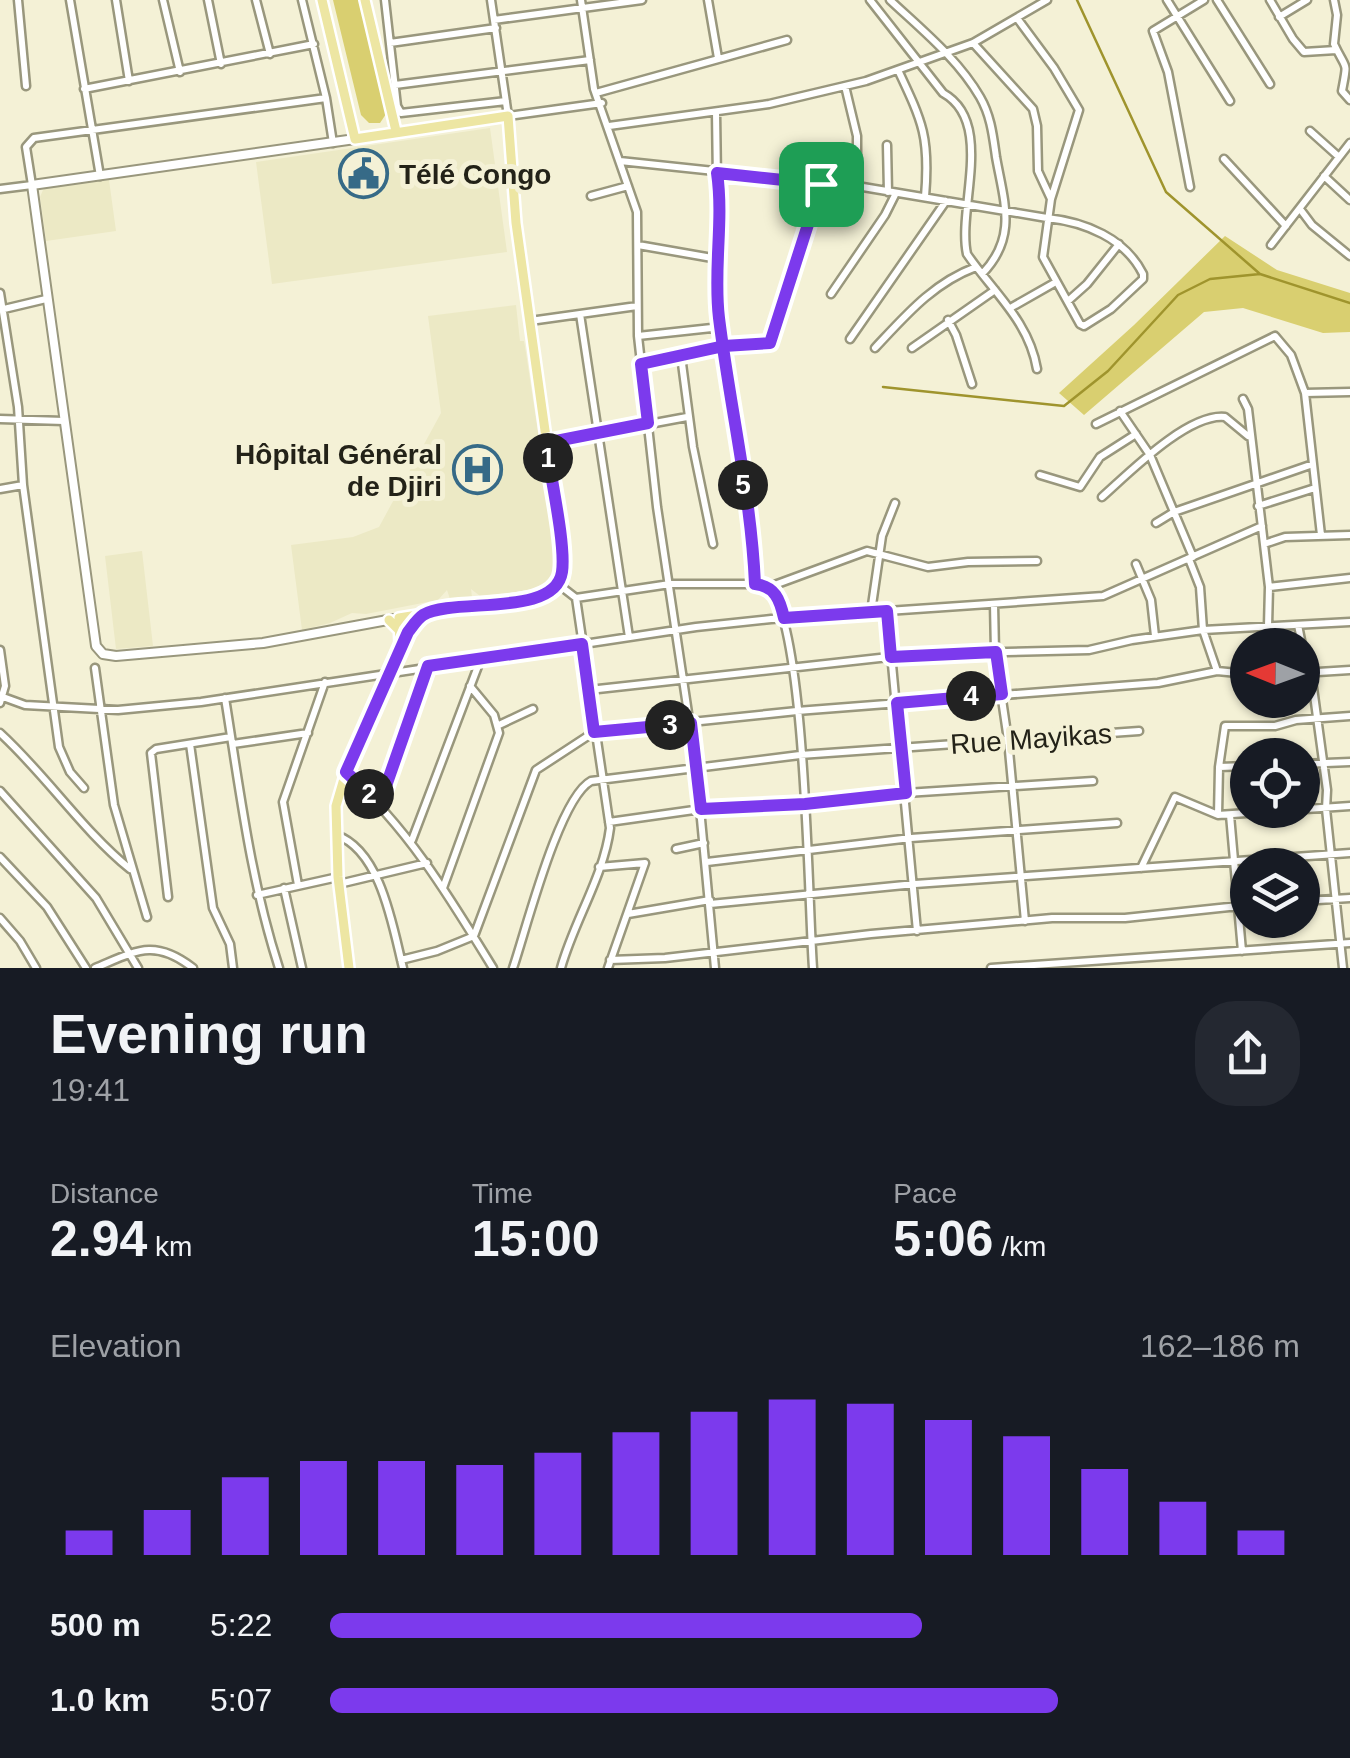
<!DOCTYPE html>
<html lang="en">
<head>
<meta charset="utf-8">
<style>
  :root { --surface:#171b24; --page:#242831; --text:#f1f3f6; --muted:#9ea1a6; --accent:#7c3aed }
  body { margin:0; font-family:Helvetica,sans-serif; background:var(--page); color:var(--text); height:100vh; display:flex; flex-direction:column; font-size:38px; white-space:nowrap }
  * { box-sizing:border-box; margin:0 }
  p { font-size:32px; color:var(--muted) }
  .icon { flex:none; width:55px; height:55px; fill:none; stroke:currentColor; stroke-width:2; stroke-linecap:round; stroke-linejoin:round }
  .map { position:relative; height:968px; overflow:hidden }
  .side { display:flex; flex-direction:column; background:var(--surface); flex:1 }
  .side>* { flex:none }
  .needle { width:65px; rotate:271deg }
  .buttons { position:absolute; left:1230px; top:628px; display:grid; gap:20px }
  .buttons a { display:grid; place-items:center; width:90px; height:90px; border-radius:50%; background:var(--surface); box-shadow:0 2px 8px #0004; font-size:50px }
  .pin { position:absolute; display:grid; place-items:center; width:85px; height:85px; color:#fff; margin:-42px; border-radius:20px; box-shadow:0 5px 15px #0006 }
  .km { position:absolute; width:50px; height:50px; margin:-25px; border-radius:50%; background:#222; color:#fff; font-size:28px; line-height:50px; text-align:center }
  .round { display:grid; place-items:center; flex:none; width:105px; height:105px; border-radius:40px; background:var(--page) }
  .summary { display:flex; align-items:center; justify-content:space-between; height:170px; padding:0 50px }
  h1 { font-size:55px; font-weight:700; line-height:75px }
  .stats { display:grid; grid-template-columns:repeat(3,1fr); gap:15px; height:170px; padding:10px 50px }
  .stats div { display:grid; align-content:center }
  .stats b { font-size:50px; font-weight:700 }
  .stats small { font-size:28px; font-weight:400 }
  .stats p { font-size:28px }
  .chart { height:280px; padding:20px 50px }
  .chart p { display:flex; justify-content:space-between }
  .chart svg { width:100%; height:180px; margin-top:10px; stroke:var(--accent); stroke-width:6 }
  ul { padding:0 50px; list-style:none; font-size:32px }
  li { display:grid; grid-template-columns:160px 120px 1fr; align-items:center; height:75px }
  li i { height:25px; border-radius:12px; background:var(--accent) }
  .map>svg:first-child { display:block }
  .built { fill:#ece9c5 }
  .green { fill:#d9cf70 }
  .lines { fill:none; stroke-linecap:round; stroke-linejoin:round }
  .stream { stroke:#9f942d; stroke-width:2.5 }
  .minor-casing { stroke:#99977d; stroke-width:11 }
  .tertiary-casing { stroke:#99977d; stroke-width:12 }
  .primary-casing { stroke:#fff; stroke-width:14 }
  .minor { stroke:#fff; stroke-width:6 }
  .tertiary { stroke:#fff; stroke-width:8 }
  .primary { stroke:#ede6a3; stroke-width:9 }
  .route-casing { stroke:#fff; stroke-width:20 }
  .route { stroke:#7c3aed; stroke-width:12 }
  .labels { text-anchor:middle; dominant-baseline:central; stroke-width:10; stroke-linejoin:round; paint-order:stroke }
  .poi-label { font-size:28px; font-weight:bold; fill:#232218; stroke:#f4f1d6; text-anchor:start }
  .street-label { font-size:28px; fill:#232218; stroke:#f4f1d6 }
</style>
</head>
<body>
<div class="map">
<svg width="1350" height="968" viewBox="0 0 1350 968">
  <rect width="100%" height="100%" fill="#f4f1d6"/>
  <path class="built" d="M 490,128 L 507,252 L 272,284 L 256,162 Z
    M 109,180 L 116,231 L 46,241 L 40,197 L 43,190 L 48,186 Z
    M 516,305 L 520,341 L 524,341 L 526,353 L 556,551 L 554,582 L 545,589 L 480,596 L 471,589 L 472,597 L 450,599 L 447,590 L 438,600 L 366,614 L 352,613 L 330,623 L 302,630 L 291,545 L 353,537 L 379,527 L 441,413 L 428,316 Z
    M 142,551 L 153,646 L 116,649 L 105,556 Z"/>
  <path class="green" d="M 333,0 L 361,0 L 384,101 L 386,114 L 380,123 L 369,123 L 361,115 Z
    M 1225,236 L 1277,270 L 1350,293 L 1350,332 L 1323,333 L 1243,308 L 1204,312 L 1084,415 L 1059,393 L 1134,325 Z"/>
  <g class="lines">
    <path class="stream" d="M 1077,0 L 1166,192 L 1260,274 L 1350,303
      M 883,387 L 1064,406 L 1108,371 L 1178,295 L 1210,279 L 1260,274"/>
    <defs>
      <path id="minor" d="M 18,0 L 26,86
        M 70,0 L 100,176
        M 116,0 L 129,81
        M 163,0 L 180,72
        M 208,0 L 221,64
        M 256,0 L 270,54
        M 302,0 L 326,98 L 333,143
        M 385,0 L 397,106 L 401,113 L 506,101
        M 491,0 L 508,116 L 602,103
        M 581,0 L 594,89 L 637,212 L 638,336 L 657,507 L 696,766 L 715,968
        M 708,0 L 718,58
        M 870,0 L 943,93 C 995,122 957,208 967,254 C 993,292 1029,321 1037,369
        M 890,0 C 922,30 958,59 980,97 C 991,116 993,136 996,157 C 1004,202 1018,237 982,274
        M 1167,0 L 1230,101
        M 1217,0 L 1270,84
        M 1270,0 L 1293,39 L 1304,52 L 1336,50
        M 1334,0 L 1337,15 L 1334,44 C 1347,72 1348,59 1342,91 L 1350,100
        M 1279,17 L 1307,0
        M 494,20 L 642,0
        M 390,43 L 496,28
        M 973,43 L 1033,109 L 1037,126 L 1038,171 L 1051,199
        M 898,70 C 923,123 930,138 925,197
        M 395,85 L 590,60
        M 845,86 L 857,136 L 857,186
        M 84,89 L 314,44
        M 596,93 L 787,40
        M 716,112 L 719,317 L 755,584
        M 609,126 L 769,104 L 866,81 L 973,43 L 1047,0
        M 1310,131 L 1339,157
        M 887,145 L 888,192
        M 1224,159 L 1286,226
        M 620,161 L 857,186 L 1047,218 C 1085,222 1125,238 1143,274 L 1143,279 L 1111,309 L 1084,326 L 1080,324 L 1043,257 L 1051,199 L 1079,110 L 1054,68 L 1017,18
        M 1324,176 L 1350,200
        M 1190,187 L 1168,72 L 1153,31 L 1204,0
        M 0,189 L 32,185 L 26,147 L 34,138 L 326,98
        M 591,196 L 628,186
        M 1300,209 L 1312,225 L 1350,256
        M 638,245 L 718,259
        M 1271,245 L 1350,143
        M 0,293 L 18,407 L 23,485 L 59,747 L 70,772 L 84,788
        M 831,294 L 885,215 L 896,193
        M 1068,301 L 1087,284 L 1119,244
        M 1012,307 L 1056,282
        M 4,309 L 46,299
        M 580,314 L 629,637
        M 948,320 L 956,335 L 972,384
        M 530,321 L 637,306
        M 638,336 L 721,327
        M 850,339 L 946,201
        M 875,348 C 906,315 933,283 976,267
        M 912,348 L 995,290
        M 681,356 L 693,447 L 713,544
        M 641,364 L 724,346 L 771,343 L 821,185
        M 1305,393 L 1350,392
        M 1243,399 L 1248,409 L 1269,587 L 1268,626
        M 1120,411 L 1150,455 L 1193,557
        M 0,419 L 64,421
        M 1096,424 L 1275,336 L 1291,355 L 1305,393 L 1321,535
        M 547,443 L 687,417
        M 1040,475 L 1080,487 L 1100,457 L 1136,434
        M 0,489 L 23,485
        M 1102,497 C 1129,473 1188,413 1225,417 L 1248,436
        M 1258,506 L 1315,488
        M 1156,523 L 1174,512 L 1313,464
        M 1264,544 L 1285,537 L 1350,535
        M 1189,559 L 1200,587 L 1203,630 L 1217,671
        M 1136,564 L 1151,600 L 1155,636
        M 558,584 L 576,598 L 670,584 L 755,584 L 769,587 L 867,551 L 928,567 L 968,562 L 1037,561
        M 769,587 C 806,627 808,901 813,968
        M 1269,587 L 1350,578
        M 994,604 L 995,652 L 1008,740 L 1025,921
        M 887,611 L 917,931
        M 871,612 L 882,536 L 895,503
        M 1298,625 L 1302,645
        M 1302,649 L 1305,672
        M 0,650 L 5,686 L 0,703
        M 95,668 L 114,805 L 147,917
        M 1302,673 L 1350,670
        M 1311,673 L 1327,790 L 1326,809 L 1343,968
        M 589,690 L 916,654 L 1089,650 L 1132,640 L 1203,630 L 1350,622
        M 3,697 L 25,705 L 118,710 L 201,702 L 696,627 L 771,619 L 1103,596 L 1262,526
        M 225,698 C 240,791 250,878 279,968
        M 499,725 L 533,709
        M 0,733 C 46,775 82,830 130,869
        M 190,744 L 213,908 L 230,944 L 233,968
        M 233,744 L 308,733
        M 1302,764 L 1350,762
        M 1219,767 L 1248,766
        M 346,773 C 409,829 450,898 493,968
        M 0,791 L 96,898 L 138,968
        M 380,803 L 428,667
        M 1218,815 L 1219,767 L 1225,726 L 1275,726 L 1296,720 L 1350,716
        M 1230,815 L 1242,951
        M 609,822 L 701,809 L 805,804 L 906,793 L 1093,781
        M 336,835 C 381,850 393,928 403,968
        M 412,840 L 480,661
        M 676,849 L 704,843
        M 0,857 L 47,907 L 86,968
        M 707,862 L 911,838 L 1117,823
        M 599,867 L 645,863 L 608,968
        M 1141,868 L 1175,797 L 1218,815 L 1350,806
        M 339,884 L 427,863
        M 298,885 L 283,802 L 325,682
        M 284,888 L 302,968
        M 443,888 L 499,733 L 494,715 L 470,686
        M 257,895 L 338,877
        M 168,897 L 151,753 L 156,749 L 231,737
        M 1302,901 L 1350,898
        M 710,904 L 915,884 L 1350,853
        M 628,914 L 710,900
        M 0,918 L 20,941 L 36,968
        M 401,960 L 437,951 L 474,936 L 536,770 L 594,732 L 797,711 L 1158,683 L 1217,671 L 1248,674
        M 610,960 L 665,958 L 871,934 L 1052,918 L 1125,918 L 1248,905
        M 95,968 C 136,951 154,938 193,968
        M 513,968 C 526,930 559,798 591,781 L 800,755 L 1139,731
        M 561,968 C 574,921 604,876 610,828 L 576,598
        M 991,968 L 1350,943"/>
      <path id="tertiary" d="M 355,139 L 32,185 L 96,646 L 103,654 L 116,656 L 263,643 L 393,619"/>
      <path id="primary" d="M 322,0 L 355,139 L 508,116 L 516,223 L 562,552 L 561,577 L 547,594 L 399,618 L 400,646
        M 365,0 L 396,131
        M 389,620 L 400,631
        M 349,968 L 338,877 L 336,806 L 348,765 L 408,632 L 406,617"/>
    </defs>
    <use href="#minor" class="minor-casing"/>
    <use href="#tertiary" class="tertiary-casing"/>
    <use href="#primary" class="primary-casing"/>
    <use href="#minor" class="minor"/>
    <use href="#tertiary" class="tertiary"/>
    <use href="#primary" class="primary"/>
  </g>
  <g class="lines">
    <defs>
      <path id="route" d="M 821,184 L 770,343 L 724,346 L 641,364 L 648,423 L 546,443 C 550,475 566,544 562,572 C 555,618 454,597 423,615 C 417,619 412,627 408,632 L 346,772 L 380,803 L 428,666 L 582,644 L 594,732 L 691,723 L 701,809 L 805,804 L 906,793 L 897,703 L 1002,694 L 996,652 L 891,657 L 887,611 L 784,618 C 780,600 775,586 755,584 C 751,495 730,407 719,318 C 713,270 724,221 717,173 L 821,184"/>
    </defs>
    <use href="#route" class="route-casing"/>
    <use href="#route" class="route"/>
  </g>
  <defs>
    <symbol id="civic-ring" viewBox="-11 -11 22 22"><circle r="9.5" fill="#f4f1d6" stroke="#366a87" stroke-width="1.5"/><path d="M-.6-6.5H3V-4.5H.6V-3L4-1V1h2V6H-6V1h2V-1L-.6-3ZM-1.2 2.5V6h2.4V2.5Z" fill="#366a87"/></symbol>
    <symbol id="hospital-ring" viewBox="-11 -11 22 22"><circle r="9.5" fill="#f4f1d6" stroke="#366a87" stroke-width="1.5"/><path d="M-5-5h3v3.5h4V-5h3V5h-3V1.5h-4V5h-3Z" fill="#366a87"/></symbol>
  </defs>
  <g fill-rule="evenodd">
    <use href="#civic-ring" x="336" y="146" width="55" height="55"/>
    <use href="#hospital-ring" x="450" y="442" width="55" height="55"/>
  </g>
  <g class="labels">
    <g class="poi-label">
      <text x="399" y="174">Télé Congo</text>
      <text x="442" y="454" text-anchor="end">Hôpital Général<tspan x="442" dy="32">de Djiri</tspan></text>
    </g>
    <g class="street-label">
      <text transform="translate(1031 739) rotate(-4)">Rue Mayikas</text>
    </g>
  </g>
</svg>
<div class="buttons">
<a><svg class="needle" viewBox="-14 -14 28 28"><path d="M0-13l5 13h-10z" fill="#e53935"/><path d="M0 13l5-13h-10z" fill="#9ea1a6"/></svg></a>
<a><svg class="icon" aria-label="locate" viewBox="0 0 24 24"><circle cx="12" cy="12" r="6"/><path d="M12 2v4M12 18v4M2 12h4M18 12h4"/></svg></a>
<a><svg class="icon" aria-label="layers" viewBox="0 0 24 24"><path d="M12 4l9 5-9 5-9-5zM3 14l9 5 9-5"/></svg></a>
</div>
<div class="pin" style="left:821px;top:184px;background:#1e9e55"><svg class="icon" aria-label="arrive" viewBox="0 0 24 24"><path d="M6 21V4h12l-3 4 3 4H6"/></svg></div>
<b class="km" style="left:548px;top:458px">1</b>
<b class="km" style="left:369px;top:794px">2</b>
<b class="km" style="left:670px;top:725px">3</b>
<b class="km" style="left:971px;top:696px">4</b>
<b class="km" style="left:743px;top:485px">5</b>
</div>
<section class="side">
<div class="summary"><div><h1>Evening run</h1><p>19:41</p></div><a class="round"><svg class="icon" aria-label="share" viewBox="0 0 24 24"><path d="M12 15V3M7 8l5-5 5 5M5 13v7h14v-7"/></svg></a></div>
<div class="stats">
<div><p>Distance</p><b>2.94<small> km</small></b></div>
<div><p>Time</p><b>15:00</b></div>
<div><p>Pace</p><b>5:06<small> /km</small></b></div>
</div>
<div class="chart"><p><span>Elevation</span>162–186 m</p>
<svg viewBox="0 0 160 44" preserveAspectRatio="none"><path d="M5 44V38M15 44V33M25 44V25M35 44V21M45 44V21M55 44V22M65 44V19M75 44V14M85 44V9M95 44V6M105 44V7M115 44V11M125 44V15M135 44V23M145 44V31M155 44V38"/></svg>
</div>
<ul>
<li><b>500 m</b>5:22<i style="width:61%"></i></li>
<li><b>1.0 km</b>5:07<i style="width:75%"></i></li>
</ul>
</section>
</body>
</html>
